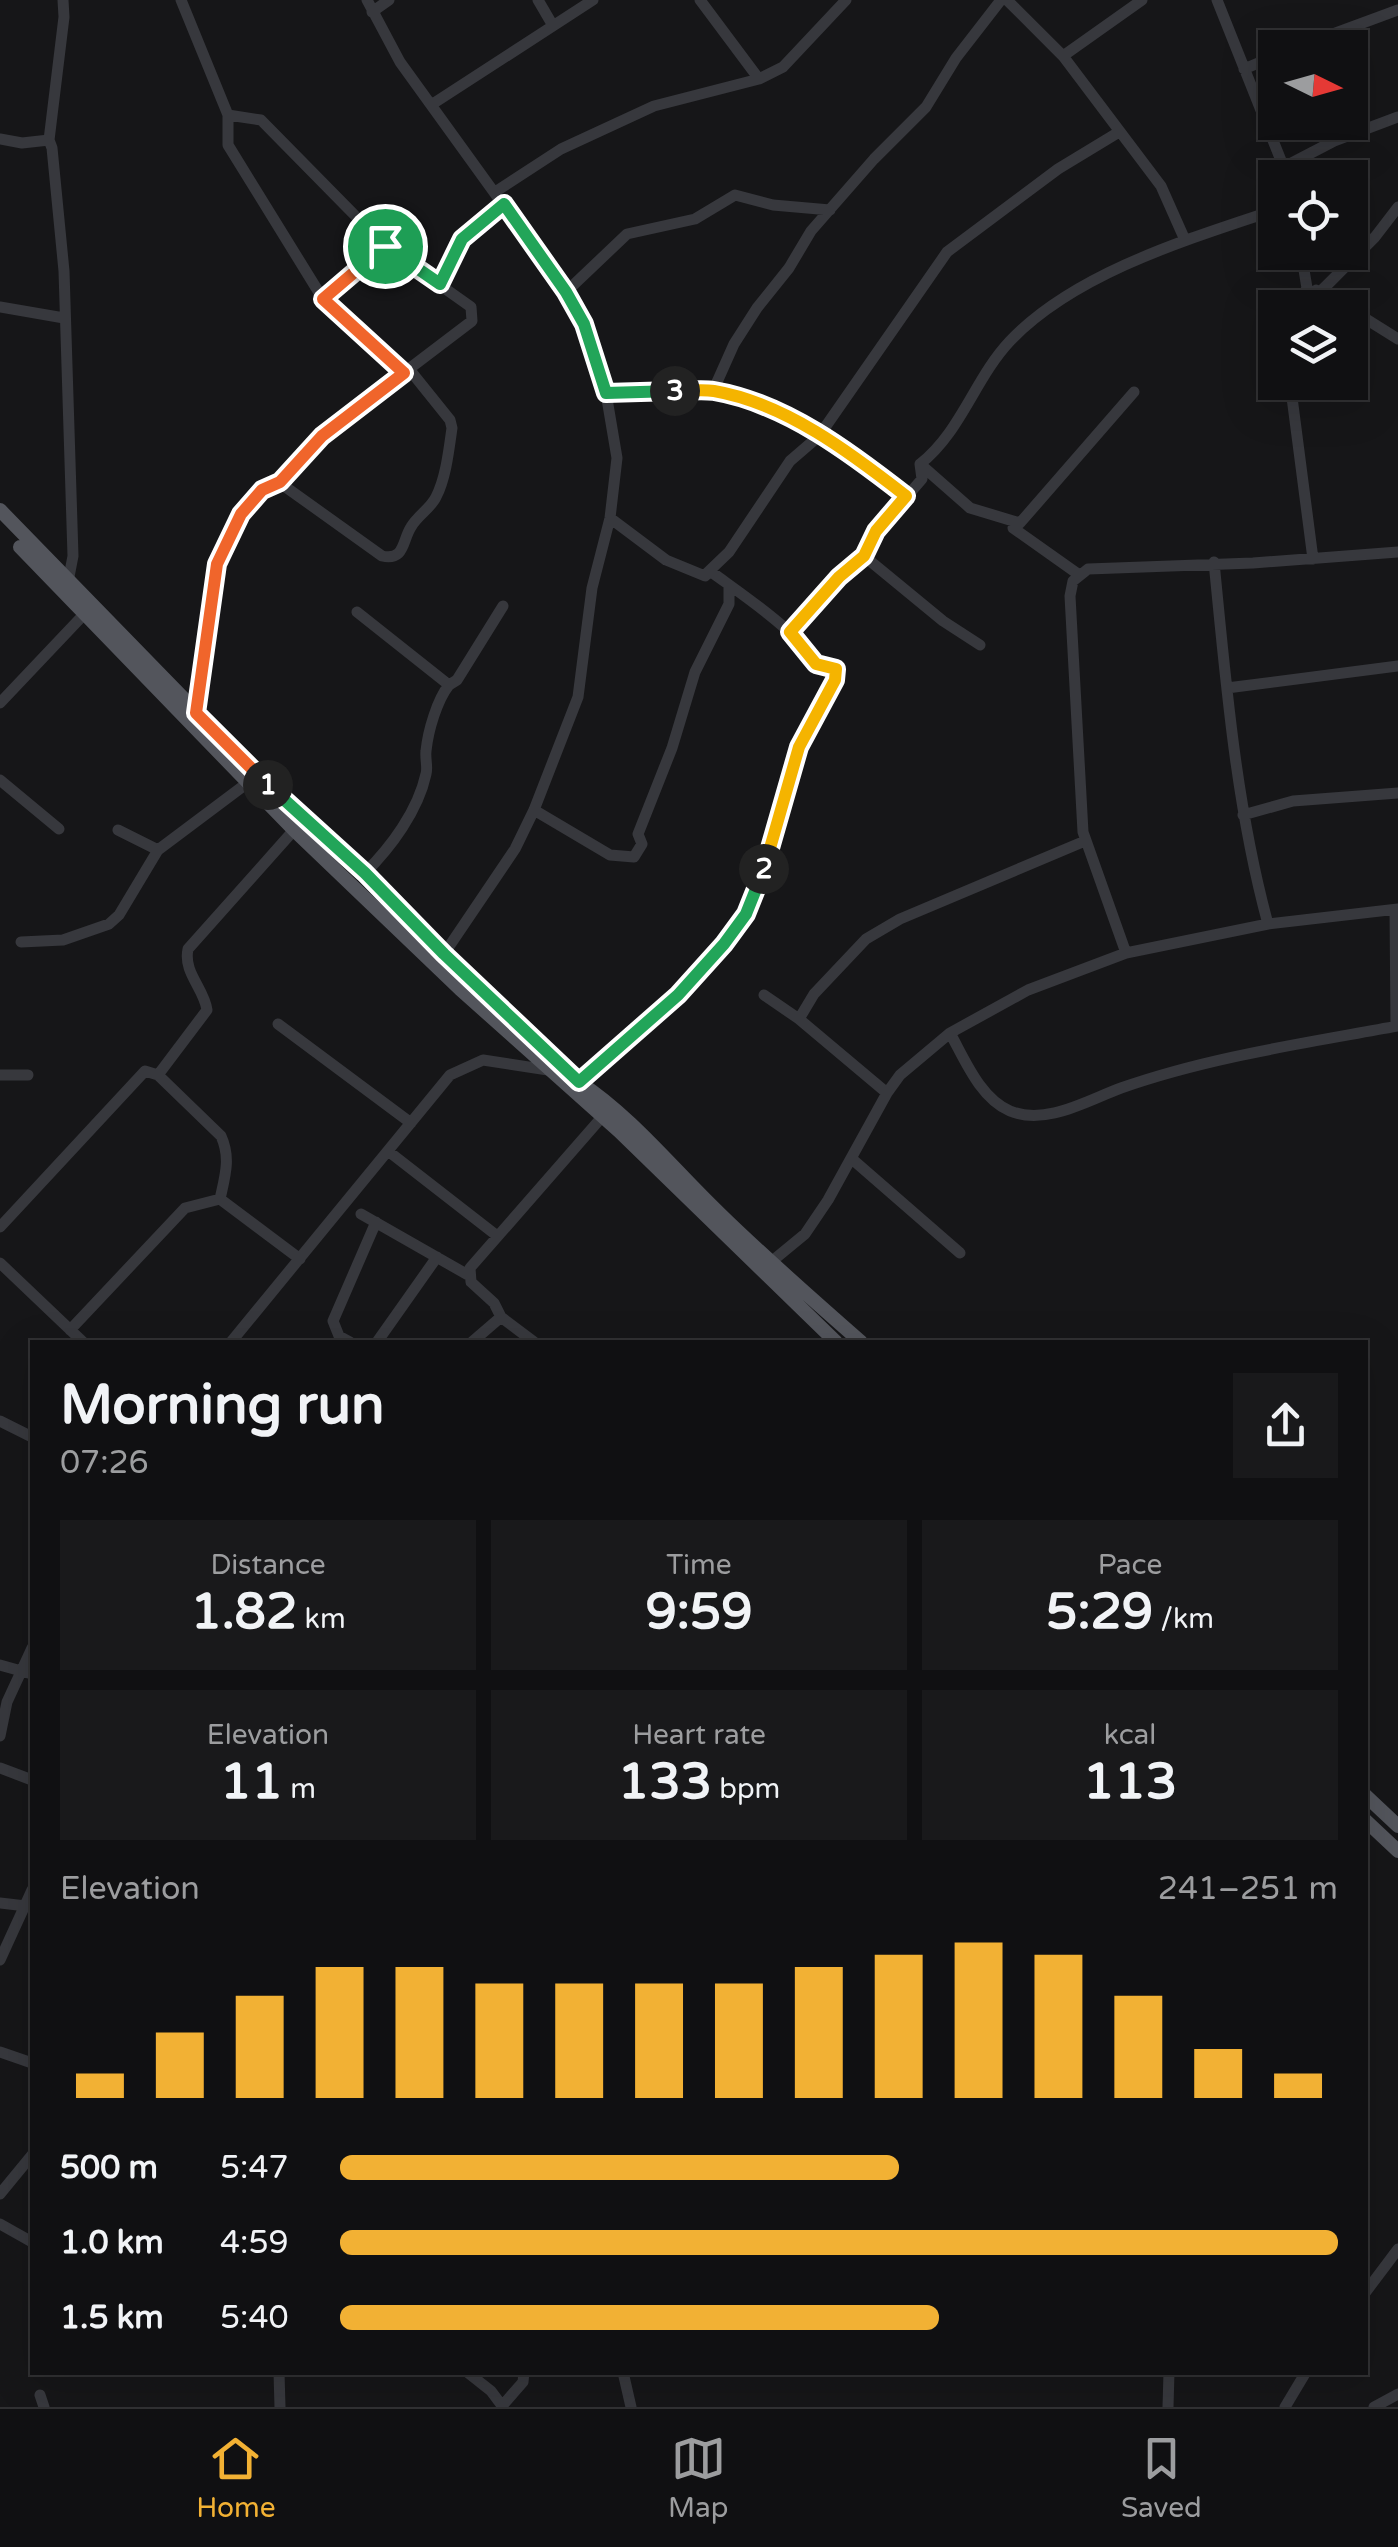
<!DOCTYPE html>
<html lang="en">
<head>
<meta charset="utf-8">
<style>
  :root { --surface:#101012; --page:#19191b; --text:#f1f3f6; --muted:#9c9d9f; --line:#303032; --accent:#f2b134 }
  body { margin:0; font-family:"Varela Round",sans-serif; background:var(--page); color:var(--text); height:100vh; display:flex; flex-direction:column; font-size:38px; white-space:nowrap }
  * { box-sizing:border-box; margin:0 }
  p { font-size:32px; color:var(--muted) }
  .icon { flex:none; width:55px; height:55px; fill:none; stroke:currentColor; stroke-width:2; stroke-linecap:round; stroke-linejoin:round }
  .map { position:relative; flex:1; overflow:hidden }
  .details { position:absolute; left:30px; top:1340px; width:1338px; height:1035px; display:flex; flex-direction:column; background:var(--surface); border-radius:0px; box-shadow:0 10px 40px #0002,0 0 0 2px var(--line) }
  .details>* { flex:none }
  .needle { width:65px; rotate:95deg }
  .controls { position:absolute; left:1258px; top:30px; display:grid; gap:20px }
  .controls a { display:grid; place-items:center; width:110px; height:110px; border-radius:0px; background:var(--surface); box-shadow:0 10px 40px #0002,0 0 0 2px var(--line); font-size:50px }
  .pin { position:absolute; display:grid; place-items:center; width:85px; height:85px; color:#fff; margin:-42px; border:5px solid #fff; border-radius:50%; box-shadow:0 2px 10px #0007 }
  .km { position:absolute; width:50px; height:50px; margin:-25px; border-radius:50%; background:#222; color:#fff; font-size:28px; line-height:50px; text-align:center }
  .round { display:grid; place-items:center; flex:none; width:105px; height:105px; border-radius:0px; background:var(--page) }
  .headline { display:flex; align-items:center; justify-content:space-between; height:170px; padding:0 30px }
  h1 { font-size:55px; font-weight:800; line-height:75px }
  .metrics { display:grid; grid-template-columns:repeat(3,1fr); gap:15px; height:170px; padding:10px 30px }
  .metrics div { display:grid; align-content:center; border-radius:0px; background:var(--page); text-align:center }
  .metrics b { font-size:50px; font-weight:800 }
  .metrics small { font-size:28px; font-weight:400 }
  .metrics p { font-size:28px }
  .chart { height:280px; padding:20px 30px }
  .chart p { display:flex; justify-content:space-between }
  .chart svg { width:100%; height:180px; margin-top:10px; stroke:var(--accent); stroke-width:6 }
  ul { padding:0 30px; list-style:none; font-size:32px }
  li { display:grid; grid-template-columns:160px 120px 1fr; align-items:center; height:75px }
  li i { height:25px; border-radius:12px; background:var(--accent) }
  .menu { display:flex; justify-content:space-around; align-items:center; height:140px; border-top:2px solid var(--line); background:var(--surface); font-size:28px; color:var(--muted) }
  .menu a { display:grid; justify-items:center; gap:5px }
  .menu .active { color:var(--accent) }
  .map>svg:first-child { display:block }
  .lines { fill:none; stroke-linecap:round; stroke-linejoin:round }
  .minor { stroke:#37383d; stroke-width:11 }
  .major { stroke:#53555c; stroke-width:14 }
  .split-1-casing { stroke:#fff; stroke-width:20 }
  .split-2-casing { stroke:#fff; stroke-width:20 }
  .split-3-casing { stroke:#fff; stroke-width:20 }
  .split-4-casing { stroke:#fff; stroke-width:20 }
  .split-1 { stroke:#f0652b; stroke-width:12 }
  .split-2 { stroke:#22a559; stroke-width:12 }
  .split-3 { stroke:#f5b400; stroke-width:12 }
  .split-4 { stroke:#22a559; stroke-width:12 }
</style>
</head>
<body>
<div class="map">
<svg width="1398" height="2407" viewBox="0 0 1398 2407">
  <rect width="100%" height="100%" fill="#161618"/>
  <g class="lines">
    <path class="minor" d="M 63,0 L 64,17 L 49,140 L 52,148 L 64,271 L 73,556 L 68,582
      M 181,0 L 228,115 L 228,145 L 323,299
      M 367,0 L 400,62 L 566,292 L 584,324 L 606,393 L 617,458 L 610,518 L 592,588 L 578,697 L 534,810 L 515,849 L 444,954
      M 538,0 L 552,24
      M 700,0 L 759,79
      M 1007,0 L 1063,56 L 1161,186 L 1185,240
      M 1217,0 L 1288,178
      M 372,12 L 389,0
      M 1295,48 L 1398,10
      M 1063,56 L 1142,0
      M 1244,69 L 1275,56
      M 431,105 L 593,0
      M 0,139 L 22,143 L 49,140
      M 1286,166 L 1334,141 L 1398,117
      M 495,192 L 561,149 L 654,106 L 759,79 L 783,67 L 846,0
      M 385,246 L 323,299 L 403,373
      M 441,284 L 462,239 L 504,204
      M 1316,290 L 1347,308
      M 1321,291 L 1375,237 L 1398,207
      M 566,292 L 627,234 L 695,219 L 735,195 L 773,205 L 830,210
      M 0,307 L 64,318
      M 1296,308 L 1307,288 L 1301,252
      M 1350,309 L 1398,339
      M 1290,382 L 1313,559
      M 713,391 L 734,344 L 757,308 L 789,268 L 811,231 L 874,159 L 926,107 L 956,58 L 1001,0
      M 606,393 C 638,392 684,385 715,391 C 787,405 850,453 906,496
      M 920,464 L 970,508 L 1020,523 L 1013,528 L 1078,574
      M 280,483 L 382,556 C 405,561 402,541 411,527 C 417,516 431,508 436,497 C 446,478 449,449 452,428 L 450,420 L 409,369
      M 1020,523 L 1134,392
      M 864,556 L 943,621 L 980,645
      M 1214,562 C 1226,684 1236,806 1268,924
      M 705,575 L 729,552 L 790,461 L 819,436 L 947,252 L 1058,169 L 1119,132
      M 357,612 L 449,685 C 437,700 428,731 426,751 C 425,759 428,767 426,774 C 418,811 391,847 365,873
      M 790,632 L 839,577 L 864,556 L 877,531 L 922,479 L 920,464 C 961,432 975,378 1010,341 C 1075,273 1188,239 1275,210
      M 449,685 L 457,680 L 503,606
      M 1227,688 L 1398,666
      M 0,703 L 90,608
      M 196,713 L 217,564 L 241,513 L 262,489 L 280,483 L 322,435 L 472,321 L 471,307 L 385,246 L 261,120 L 228,115
      M 0,780 L 59,829
      M 534,810 L 610,855 L 634,857 L 642,844 L 638,834 L 672,748 L 695,672 L 729,604 L 729,585
      M 1243,815 L 1293,801 L 1398,793
      M 118,830 L 158,850
      M 1395,910 L 1396,1026
      M 21,942 L 63,940 L 109,924 L 119,915 L 158,850 L 246,784
      M 1126,953 L 1083,832 L 1070,596 L 1073,581 L 1088,569 L 1253,563 L 1398,552
      M 764,995 L 799,1019 L 887,1093
      M 799,1019 L 814,994 L 866,939 L 900,919 L 1085,841
      M 278,1024 L 411,1123
      M 950,1033 C 965,1060 980,1098 1010,1111 C 1046,1126 1088,1100 1121,1088 C 1209,1057 1306,1043 1398,1026
      M 0,1075 L 28,1075
      M 158,1075 L 207,1010 C 204,988 183,973 188,949 L 294,830
      M 579,1082 L 678,995 L 747,915 L 764,868 L 799,747 L 835,680 L 835,669 C 807,662 807,648 787,630 C 763,608 736,590 710,571 L 705,576 L 666,560 L 610,518
      M 388,1151 L 496,1235
      M 852,1159 L 960,1253
      M 361,1214 L 468,1275
      M 0,1227 L 145,1071 L 158,1075 L 221,1136 C 231,1158 225,1176 220,1199
      M 771,1262 L 805,1234 L 828,1200 L 887,1093 L 900,1075 L 950,1033 L 1028,990 L 1126,953 L 1268,924 L 1398,909
      M 0,1263 L 83,1342
      M 501,1317 L 534,1342
      M 70,1330 L 185,1208 L 220,1199 L 300,1259
      M 231,1342 L 450,1075 L 483,1060 L 548,1070
      M 350,1342 L 339,1336 L 333,1321 L 376,1222
      M 377,1342 L 437,1257
      M 472,1342 L 501,1317 L 494,1303 L 471,1282 L 470,1268 L 602,1117
      M 0,1421 L 32,1437
      M 0,1665 L 32,1674
      M 0,1736 L 7,1702 L 32,1648
      M 0,1768 L 32,1780
      M 0,1903 L 26,1906
      M 0,1960 L 32,1890
      M 0,2052 L 32,2063
      M 0,2194 L 32,2155
      M 0,2224 L 32,2242
      M 1365,2293 L 1398,2249
      M 279,2372 L 280,2407
      M 467,2372 L 491,2391 L 503,2407
      M 623,2372 L 631,2407
      M 40,2395 L 44,2407
      M 502,2406 L 523,2382 L 524,2372
      M 1168,2407 L 1169,2372
      M 1285,2407 L 1306,2372
      M 1374,2407 L 1398,2394"/>
    <path class="major" d="M 0,510 L 268,785 L 365,873 L 444,954 L 579,1082 C 632,1117 673,1169 719,1213 C 765,1258 813,1300 861,1342
      M 20,547 L 294,830 L 460,989 L 619,1131 L 836,1342
      M 1365,1795 L 1398,1826
      M 1365,1820 L 1398,1851"/>
  </g>
  <g class="lines">
    <defs>
      <path id="split-1" d="M 268,785 L 196,713 L 217,564 L 241,514 L 262,490 L 280,482 L 322,436 L 404,373 L 323,299 L 385,246"/>
      <path id="split-2" d="M 268,785 L 365,873 L 444,954 L 579,1082 L 678,995 L 724,944 L 746,914 L 764,869"/>
      <path id="split-3" d="M 675,391 C 688,391 702,389 714,391 C 785,403 851,453 906,496 L 876,531 L 864,556 L 839,577 L 790,632 L 816,664 L 836,669 L 835,680 L 799,747 L 764,869"/>
      <path id="split-4" d="M 385,246 L 440,284 L 462,239 L 504,204 L 566,292 L 584,324 L 606,393 L 675,391"/>
    </defs>
    <use href="#split-1" class="split-1-casing"/>
    <use href="#split-2" class="split-2-casing"/>
    <use href="#split-3" class="split-3-casing"/>
    <use href="#split-4" class="split-4-casing"/>
    <use href="#split-1" class="split-1"/>
    <use href="#split-2" class="split-2"/>
    <use href="#split-3" class="split-3"/>
    <use href="#split-4" class="split-4"/>
  </g>
</svg>
<div class="controls">
<a><svg class="needle" viewBox="-14 -14 28 28"><path d="M0-13l5 13h-10z" fill="#e53935"/><path d="M0 13l5-13h-10z" fill="#9c9d9f"/></svg></a>
<a><svg class="icon" aria-label="locate" viewBox="0 0 24 24"><circle cx="12" cy="12" r="6"/><path d="M12 2v4M12 18v4M2 12h4M18 12h4"/></svg></a>
<a><svg class="icon" aria-label="layers" viewBox="0 0 24 24"><path d="M12 4l9 5-9 5-9-5zM3 14l9 5 9-5"/></svg></a>
</div>
<div class="pin" style="left:385px;top:246px;background:#1e9e55"><svg class="icon" aria-label="arrive" viewBox="0 0 24 24"><path d="M6 21V4h12l-3 4 3 4H6"/></svg></div>
<b class="km" style="left:268px;top:785px">1</b>
<b class="km" style="left:764px;top:869px">2</b>
<b class="km" style="left:675px;top:391px">3</b>
<section class="details">
<div class="headline"><div><h1>Morning run</h1><p>07:26</p></div><a class="round"><svg class="icon" aria-label="share" viewBox="0 0 24 24"><path d="M12 15V3M7 8l5-5 5 5M5 13v7h14v-7"/></svg></a></div>
<div class="metrics">
<div><p>Distance</p><b>1.82<small> km</small></b></div>
<div><p>Time</p><b>9:59</b></div>
<div><p>Pace</p><b>5:29<small> /km</small></b></div>
</div>
<div class="metrics">
<div><p>Elevation</p><b>11<small> m</small></b></div>
<div><p>Heart rate</p><b>133<small> bpm</small></b></div>
<div><p>kcal</p><b>113</b></div>
</div>
<div class="chart"><p><span>Elevation</span>241–251 m</p>
<svg viewBox="0 0 160 44" preserveAspectRatio="none"><path d="M5 44V38M15 44V28M25 44V19M35 44V12M45 44V12M55 44V16M65 44V16M75 44V16M85 44V16M95 44V12M105 44V9M115 44V6M125 44V9M135 44V19M145 44V32M155 44V38"/></svg>
</div>
<ul>
<li><b>500 m</b>5:47<i style="width:56%"></i></li>
<li><b>1.0 km</b>4:59<i style="width:100%"></i></li>
<li><b>1.5 km</b>5:40<i style="width:60%"></i></li>
</ul>
</section>
</div>
<nav class="menu">
<a class="active"><svg class="icon" aria-label="home" viewBox="0 0 24 24"><path d="M3 11l9-7 9 7M6 9v11h12V9"/></svg>Home</a>
<a><svg class="icon" aria-label="map" viewBox="0 0 24 24"><path d="M3 6l6-2 6 2 6-2v14l-6 2-6-2-6 2zM9 4v14M15 6v14"/></svg>Map</a>
<a><svg class="icon" aria-label="saved" viewBox="0 0 24 24"><path d="M7 4h10v16l-5-4-5 4z"/></svg>Saved</a>
</nav>
</body>
</html>
